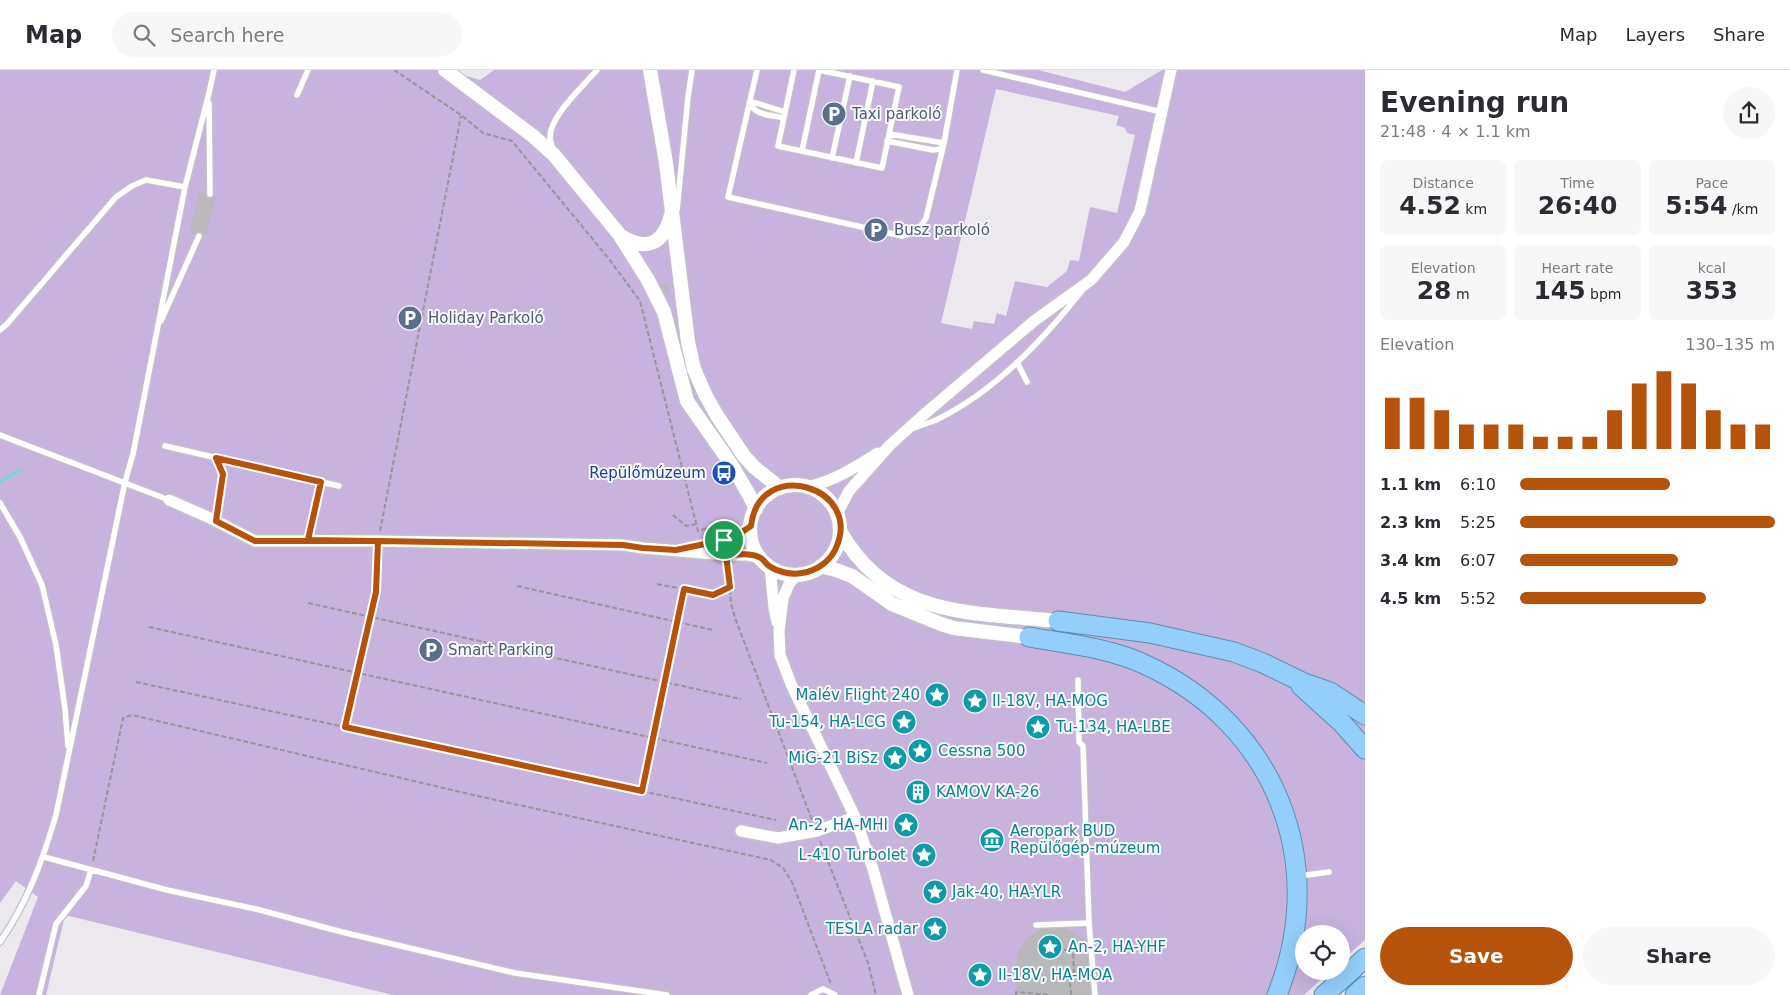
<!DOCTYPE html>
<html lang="en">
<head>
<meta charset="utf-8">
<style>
  :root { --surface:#fff; --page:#f7f7f7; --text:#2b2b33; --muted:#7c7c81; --line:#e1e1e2; --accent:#b45309 }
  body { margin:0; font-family:"DejaVu Sans",sans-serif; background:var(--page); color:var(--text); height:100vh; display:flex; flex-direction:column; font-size:19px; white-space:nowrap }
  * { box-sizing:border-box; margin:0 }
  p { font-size:16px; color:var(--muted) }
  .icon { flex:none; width:28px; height:28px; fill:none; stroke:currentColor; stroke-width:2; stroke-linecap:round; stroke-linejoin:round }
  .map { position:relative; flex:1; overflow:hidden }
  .sheet { display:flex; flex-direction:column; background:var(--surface); width:425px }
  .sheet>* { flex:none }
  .tools { position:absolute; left:1295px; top:855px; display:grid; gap:10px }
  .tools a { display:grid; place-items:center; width:55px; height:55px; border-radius:50%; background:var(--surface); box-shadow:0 5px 20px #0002; font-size:25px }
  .pin { position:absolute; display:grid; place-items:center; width:42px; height:42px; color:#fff; margin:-21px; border:2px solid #fff; border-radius:50%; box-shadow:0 1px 5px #0007 }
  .round { display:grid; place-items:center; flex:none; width:52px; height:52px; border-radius:26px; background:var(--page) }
  .summary { display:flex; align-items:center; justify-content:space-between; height:85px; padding:0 15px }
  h1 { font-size:28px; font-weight:700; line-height:38px }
  .metrics { display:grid; grid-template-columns:repeat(3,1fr); gap:8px; height:85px; padding:5px 15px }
  .metrics div { display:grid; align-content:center; border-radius:8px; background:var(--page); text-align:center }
  .metrics b { font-size:25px; font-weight:700 }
  .metrics small { font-size:14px; font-weight:400 }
  .metrics p { font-size:14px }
  .chart { height:140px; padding:10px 15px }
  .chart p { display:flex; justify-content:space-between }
  .chart svg { width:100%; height:90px; margin-top:5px; stroke:var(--accent); stroke-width:6 }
  .action { display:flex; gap:10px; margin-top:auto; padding:10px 15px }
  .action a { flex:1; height:58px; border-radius:30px; background:var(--accent); color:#fff; font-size:20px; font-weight:700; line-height:58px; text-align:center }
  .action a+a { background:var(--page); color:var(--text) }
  ul { padding:0 15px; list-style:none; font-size:16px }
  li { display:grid; grid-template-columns:80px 60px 1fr; align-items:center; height:38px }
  li i { height:12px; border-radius:6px; background:var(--accent) }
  header { display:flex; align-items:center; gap:30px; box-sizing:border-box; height:70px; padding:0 25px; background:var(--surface); border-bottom:1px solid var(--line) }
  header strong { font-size:24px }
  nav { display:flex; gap:28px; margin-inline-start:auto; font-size:18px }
  .search { width:350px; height:45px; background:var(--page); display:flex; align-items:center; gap:12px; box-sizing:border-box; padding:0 18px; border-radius:28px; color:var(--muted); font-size:19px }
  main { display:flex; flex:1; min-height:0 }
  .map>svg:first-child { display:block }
  .green { fill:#c7b3de; fill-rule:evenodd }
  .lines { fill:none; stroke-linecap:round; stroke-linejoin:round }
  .stream { stroke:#72d6de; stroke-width:3 }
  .runway { stroke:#b8b7ba; stroke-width:76 }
  .building { fill:#bcb8bb }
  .service-casing { stroke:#c3c2c5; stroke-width:8 }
  .minor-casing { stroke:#c3c2c5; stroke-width:14 }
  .tertiary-casing { stroke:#c3c2c5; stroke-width:16 }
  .trunk-casing { stroke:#5f8eb2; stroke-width:21 }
  .path { stroke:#979699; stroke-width:2; stroke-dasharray:5 2.5; stroke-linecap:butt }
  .service { stroke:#fff; stroke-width:5.5 }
  .minor { stroke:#fff; stroke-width:11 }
  .tertiary { stroke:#fff; stroke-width:14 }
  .trunk { stroke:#94cefa; stroke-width:19 }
  .route-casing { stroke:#fff; stroke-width:10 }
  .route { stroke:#b45309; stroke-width:6 }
  .labels { text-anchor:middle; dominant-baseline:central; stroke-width:4; stroke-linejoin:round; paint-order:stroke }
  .service-label { font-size:15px; fill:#4e5e75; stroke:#f8f7fa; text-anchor:start }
  .transit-label { font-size:15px; fill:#164399; stroke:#f8f7fa; text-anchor:end }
  .culture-label { font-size:15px; fill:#0d838f; stroke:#f8f7fa; text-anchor:start }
</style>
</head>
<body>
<header>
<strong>Map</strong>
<div class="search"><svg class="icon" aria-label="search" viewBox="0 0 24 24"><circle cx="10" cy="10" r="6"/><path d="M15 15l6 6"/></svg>Search here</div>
<nav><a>Map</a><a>Layers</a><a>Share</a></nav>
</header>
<main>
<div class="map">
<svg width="1365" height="925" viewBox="0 0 1365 925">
  <rect width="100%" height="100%" fill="#ebe9ed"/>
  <path class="green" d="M 0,0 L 446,0 L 480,10 L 494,0 L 1038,0 L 1125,22 L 1162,0 L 1365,0 L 1365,870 L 1341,891 L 1341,864 L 1304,864 L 1304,901 L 1330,901 L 1304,925 L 393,925 L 65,845 L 46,925 L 0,925 L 38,827 L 16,811 L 0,833 ZM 996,19 L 1119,46 L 1116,55 L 1125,58 L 1127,63 L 1135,65 L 1117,143 L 1090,137 L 1079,191 L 1070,190 L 1067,201 L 1047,217 L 1015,211 L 1006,246 L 997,243 L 994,254 L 974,251 L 972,259 L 941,253 Z"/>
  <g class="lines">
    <path class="stream" d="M 0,412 L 20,400"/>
    <path class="runway" d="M 1054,895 L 1055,925"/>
  </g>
  <path class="building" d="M 199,121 L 205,123 L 206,127 L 210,129 L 216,125 L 206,167 L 203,167 L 200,162 L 197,162 L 194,165 L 190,163 Z
    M 669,213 L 669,224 L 665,224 L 660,214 Z
    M 1084,882 L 1087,924 L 1072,924 L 1072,913 L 1076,913 L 1074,883 Z"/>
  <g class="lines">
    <defs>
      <path id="service" d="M 757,0 L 728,127 L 902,166 C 914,163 920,159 926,148 L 944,73 L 957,0
        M 794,0 L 778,76 L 882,98 L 899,17 L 819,0
        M 983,0 L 1162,42
        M 297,25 L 308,0
        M 750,31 L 785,42
        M 209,33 L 210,124
        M 750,33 C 755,46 772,45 784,48
        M 889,64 L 944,73
        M 887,71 L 933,80 L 940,79 L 943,75
        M 553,79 C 552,75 550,71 550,67 C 550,46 584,15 597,0
        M 802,81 L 819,0
        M 832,88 L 850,6
        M 856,93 L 873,11
        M 677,140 L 688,27 L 692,0
        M 161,251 L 199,166
        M 0,260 L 7,254 L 116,127 L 132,116 L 146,110 L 185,117
        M 1017,292 L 1027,312
        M 914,358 C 921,355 929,353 936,350 C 994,322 1041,272 1081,222
        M 0,365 L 169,430
        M 165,376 L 339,416
        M 0,433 L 20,467 L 42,515 L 56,575 L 65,639 L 68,676
        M 216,451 L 223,404 L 217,388
        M 309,471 L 321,412
        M 1078,610 L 1079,672 L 1083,676 L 1089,853 L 1095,925
        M 44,787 L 167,820 L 256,839 L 342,862 L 515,903 L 667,925
        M 1299,806 L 1329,802
        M 1036,855 L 1089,853
        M 0,872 C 28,831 42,792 56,745 L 125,412 L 133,384 L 185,117 L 209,23 L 214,0
        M 39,925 L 56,854 L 86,816 L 91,800
        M 811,925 L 823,919 L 835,925"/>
      <path id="minor" d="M 808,417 C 834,411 856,397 878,383
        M 169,430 L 210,448 L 255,471 L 378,471 L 623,475 L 643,478 L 726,485 L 747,485 L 761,488
        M 837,444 L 849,421 L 890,375 L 921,347 L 1034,251 L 1091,210 L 1124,172 L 1140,141 L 1171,0
        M 687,478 C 710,473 732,470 751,456
        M 770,496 L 774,538 L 777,552
        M 797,504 L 789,514 L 783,528 L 779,561 L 780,585 L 791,614 L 855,747 L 873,799 L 908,925
        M 741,761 L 778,768 L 817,761 L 855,747"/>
      <path id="tertiary" d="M 445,0 L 533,66 L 554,85 L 619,164 L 648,210 L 664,242 L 687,331 L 731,394 L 748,423 L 756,439
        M 650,0 L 666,93 L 688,272 L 694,299 L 705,324 L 716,344 L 744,386 L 754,397 L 780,418
        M 621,166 C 646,182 664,174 671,145
        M750 460a45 45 0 1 1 90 0a45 45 0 1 1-90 0Z
        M 840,461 C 889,548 970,542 1058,551
        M 821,496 L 836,500 L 852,506 L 892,534 L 941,554 L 954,558 L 1029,567"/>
      <path id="trunk" d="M 1058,551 L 1150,563 L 1234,582 L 1263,593 L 1304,613 L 1330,622 L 1365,645
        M 1029,567 C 1068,574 1110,578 1146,595 C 1276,655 1330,793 1277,925
        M 1301,616 L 1342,653 L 1365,679
        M 1324,925 L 1365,888
        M 1355,925 L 1365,916"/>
    </defs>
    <use href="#service" class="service-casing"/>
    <use href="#minor" class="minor-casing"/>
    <use href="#tertiary" class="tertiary-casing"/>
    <use href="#trunk" class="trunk-casing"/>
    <path class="path" d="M 394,0 L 461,45 L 483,63 L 512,71 L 609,189 L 640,231 L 698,461 L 718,455 L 723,458
      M 673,445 L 686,456 L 697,454
      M 380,461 L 461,46
      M 728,497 L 731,533 L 735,548 L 812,750
      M 657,514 L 713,525 L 729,517
      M 517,516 L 713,560
      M 308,533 L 741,629
      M 149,557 L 767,693
      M 136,612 L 776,750
      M 345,657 L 376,522 L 377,483
      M 641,723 L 684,519
      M 820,771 L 868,893 L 876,925
      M 93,791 L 123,648 L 132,645 L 482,727 L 771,790 L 783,798 L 792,812 L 831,914
      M 1064,880 L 1084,880
      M 1016,925 L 1016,922 L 1049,925
      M 1071,925 L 1070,913 L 1074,907 L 1073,880"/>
    <use href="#service" class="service"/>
    <use href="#minor" class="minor"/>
    <use href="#tertiary" class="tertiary"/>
    <use href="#trunk" class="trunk"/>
  </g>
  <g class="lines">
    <defs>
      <path id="route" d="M 724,470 L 676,480 L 643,478 L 623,475 L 378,471 L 255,471 L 216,451 L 223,404 L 216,388 L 321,412 L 308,470 L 372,471 L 378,471 L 376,522 L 345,657 L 642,721 L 684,519 L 713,525 L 730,517 L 726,485 C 737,485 751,482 761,488 C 764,490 766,494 769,496 C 778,502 791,505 802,503 C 816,501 829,492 835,480 C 866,417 759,385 751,456 L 742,462 L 724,470"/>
    </defs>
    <use href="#route" class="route-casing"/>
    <use href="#route" class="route"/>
  </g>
  <defs>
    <symbol id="parking-disc" viewBox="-11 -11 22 22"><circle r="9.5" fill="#5c6f8a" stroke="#f8f7fa"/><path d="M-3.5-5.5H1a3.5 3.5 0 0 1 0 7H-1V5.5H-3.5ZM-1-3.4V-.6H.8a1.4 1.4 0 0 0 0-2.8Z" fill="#fff"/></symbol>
    <symbol id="bus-disc" viewBox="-11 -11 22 22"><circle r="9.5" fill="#1a4fb4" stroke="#f8f7fa"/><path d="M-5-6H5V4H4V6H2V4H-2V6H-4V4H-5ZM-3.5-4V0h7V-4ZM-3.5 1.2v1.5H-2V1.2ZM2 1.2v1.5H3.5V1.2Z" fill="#fff"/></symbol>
    <symbol id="sight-disc" viewBox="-11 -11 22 22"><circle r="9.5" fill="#0f9aa8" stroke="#f8f7fa"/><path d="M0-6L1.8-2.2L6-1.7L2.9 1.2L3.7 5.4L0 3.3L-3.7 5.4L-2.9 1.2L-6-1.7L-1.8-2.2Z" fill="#fff"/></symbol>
    <symbol id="building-disc" viewBox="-11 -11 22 22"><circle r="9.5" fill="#0f9aa8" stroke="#f8f7fa"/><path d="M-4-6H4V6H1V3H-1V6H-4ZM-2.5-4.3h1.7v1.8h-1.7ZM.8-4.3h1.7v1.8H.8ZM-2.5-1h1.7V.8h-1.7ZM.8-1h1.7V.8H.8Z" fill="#fff"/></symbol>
    <symbol id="museum-disc" viewBox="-11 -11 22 22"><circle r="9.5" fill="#0f9aa8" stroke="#f8f7fa"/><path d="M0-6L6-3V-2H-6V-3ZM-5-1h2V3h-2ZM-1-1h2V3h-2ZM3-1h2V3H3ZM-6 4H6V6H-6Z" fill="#fff"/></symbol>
  </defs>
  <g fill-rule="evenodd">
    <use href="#parking-disc" x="820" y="30" width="28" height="28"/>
    <use href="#parking-disc" x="862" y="146" width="28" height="28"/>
    <use href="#parking-disc" x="396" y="234" width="28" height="28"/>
    <use href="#bus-disc" x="710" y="389" width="28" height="28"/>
    <use href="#parking-disc" x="417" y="566" width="28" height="28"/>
    <use href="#sight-disc" x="923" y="611" width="28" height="28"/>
    <use href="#sight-disc" x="961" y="617" width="28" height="28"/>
    <use href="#sight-disc" x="890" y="638" width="28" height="28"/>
    <use href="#sight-disc" x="1024" y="643" width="28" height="28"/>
    <use href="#sight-disc" x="906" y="667" width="28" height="28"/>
    <use href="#sight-disc" x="881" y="674" width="28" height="28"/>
    <use href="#building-disc" x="904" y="708" width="28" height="28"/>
    <use href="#sight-disc" x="892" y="741" width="28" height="28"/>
    <use href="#museum-disc" x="978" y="756" width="28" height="28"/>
    <use href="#sight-disc" x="910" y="771" width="28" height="28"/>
    <use href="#sight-disc" x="921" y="808" width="28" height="28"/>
    <use href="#sight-disc" x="921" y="845" width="28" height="28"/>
    <use href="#sight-disc" x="1036" y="863" width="28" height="28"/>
    <use href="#sight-disc" x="966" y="891" width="28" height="28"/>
  </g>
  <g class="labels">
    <g class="service-label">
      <text x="852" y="44">Taxi parkoló</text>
      <text x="894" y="160">Busz parkoló</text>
      <text x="428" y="248">Holiday Parkoló</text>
      <text x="448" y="580">Smart Parking</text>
    </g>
    <g class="transit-label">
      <text x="706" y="403">Repülőmúzeum</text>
    </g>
    <g class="culture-label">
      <text x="920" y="625" text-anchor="end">Malév Flight 240</text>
      <text x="992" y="631">Il-18V, HA-MOG</text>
      <text x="886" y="652" text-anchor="end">Tu-154, HA-LCG</text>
      <text x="1056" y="657">Tu-134, HA-LBE</text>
      <text x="938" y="681">Cessna 500</text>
      <text x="878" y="688" text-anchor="end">MiG-21 BiSz</text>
      <text x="936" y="722">KAMOV KA-26</text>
      <text x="888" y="755" text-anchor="end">An-2, HA-MHI</text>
      <text x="1010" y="761">Aeropark BUD<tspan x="1010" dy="17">Repülőgép-múzeum</tspan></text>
      <text x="906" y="785" text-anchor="end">L-410 Turbolet</text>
      <text x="952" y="822">Jak-40, HA-YLR</text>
      <text x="918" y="859" text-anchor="end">TESLA radar</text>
      <text x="1068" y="877">An-2, HA-YHF</text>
      <text x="998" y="905">Il-18V, HA-MOA</text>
    </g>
  </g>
</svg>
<div class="tools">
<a><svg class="icon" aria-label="locate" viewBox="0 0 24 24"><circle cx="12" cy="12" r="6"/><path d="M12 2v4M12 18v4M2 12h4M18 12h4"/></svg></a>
</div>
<div class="pin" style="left:724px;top:470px;background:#1e9e55"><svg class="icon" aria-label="arrive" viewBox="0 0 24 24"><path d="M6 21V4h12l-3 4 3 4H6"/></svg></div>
</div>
<section class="sheet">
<div class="summary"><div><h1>Evening run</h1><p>21:48 · 4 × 1.1 km</p></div><a class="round"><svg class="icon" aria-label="share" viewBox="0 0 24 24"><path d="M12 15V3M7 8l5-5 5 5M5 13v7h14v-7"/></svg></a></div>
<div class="metrics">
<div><p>Distance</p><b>4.52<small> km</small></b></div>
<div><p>Time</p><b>26:40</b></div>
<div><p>Pace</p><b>5:54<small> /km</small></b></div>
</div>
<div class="metrics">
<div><p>Elevation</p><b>28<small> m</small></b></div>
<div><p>Heart rate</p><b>145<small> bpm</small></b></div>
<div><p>kcal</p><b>353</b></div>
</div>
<div class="chart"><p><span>Elevation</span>130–135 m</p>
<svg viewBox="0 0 160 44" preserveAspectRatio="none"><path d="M5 44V19M15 44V19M25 44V25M35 44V32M45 44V32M55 44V32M65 44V38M75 44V38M85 44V38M95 44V25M105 44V12M115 44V6M125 44V12M135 44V25M145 44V32M155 44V32"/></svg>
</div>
<ul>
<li><b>1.1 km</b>6:10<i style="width:59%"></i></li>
<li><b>2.3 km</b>5:25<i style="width:100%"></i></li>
<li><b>3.4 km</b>6:07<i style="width:62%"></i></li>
<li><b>4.5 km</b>5:52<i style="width:73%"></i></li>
</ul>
<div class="action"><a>Save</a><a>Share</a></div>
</section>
</main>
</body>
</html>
